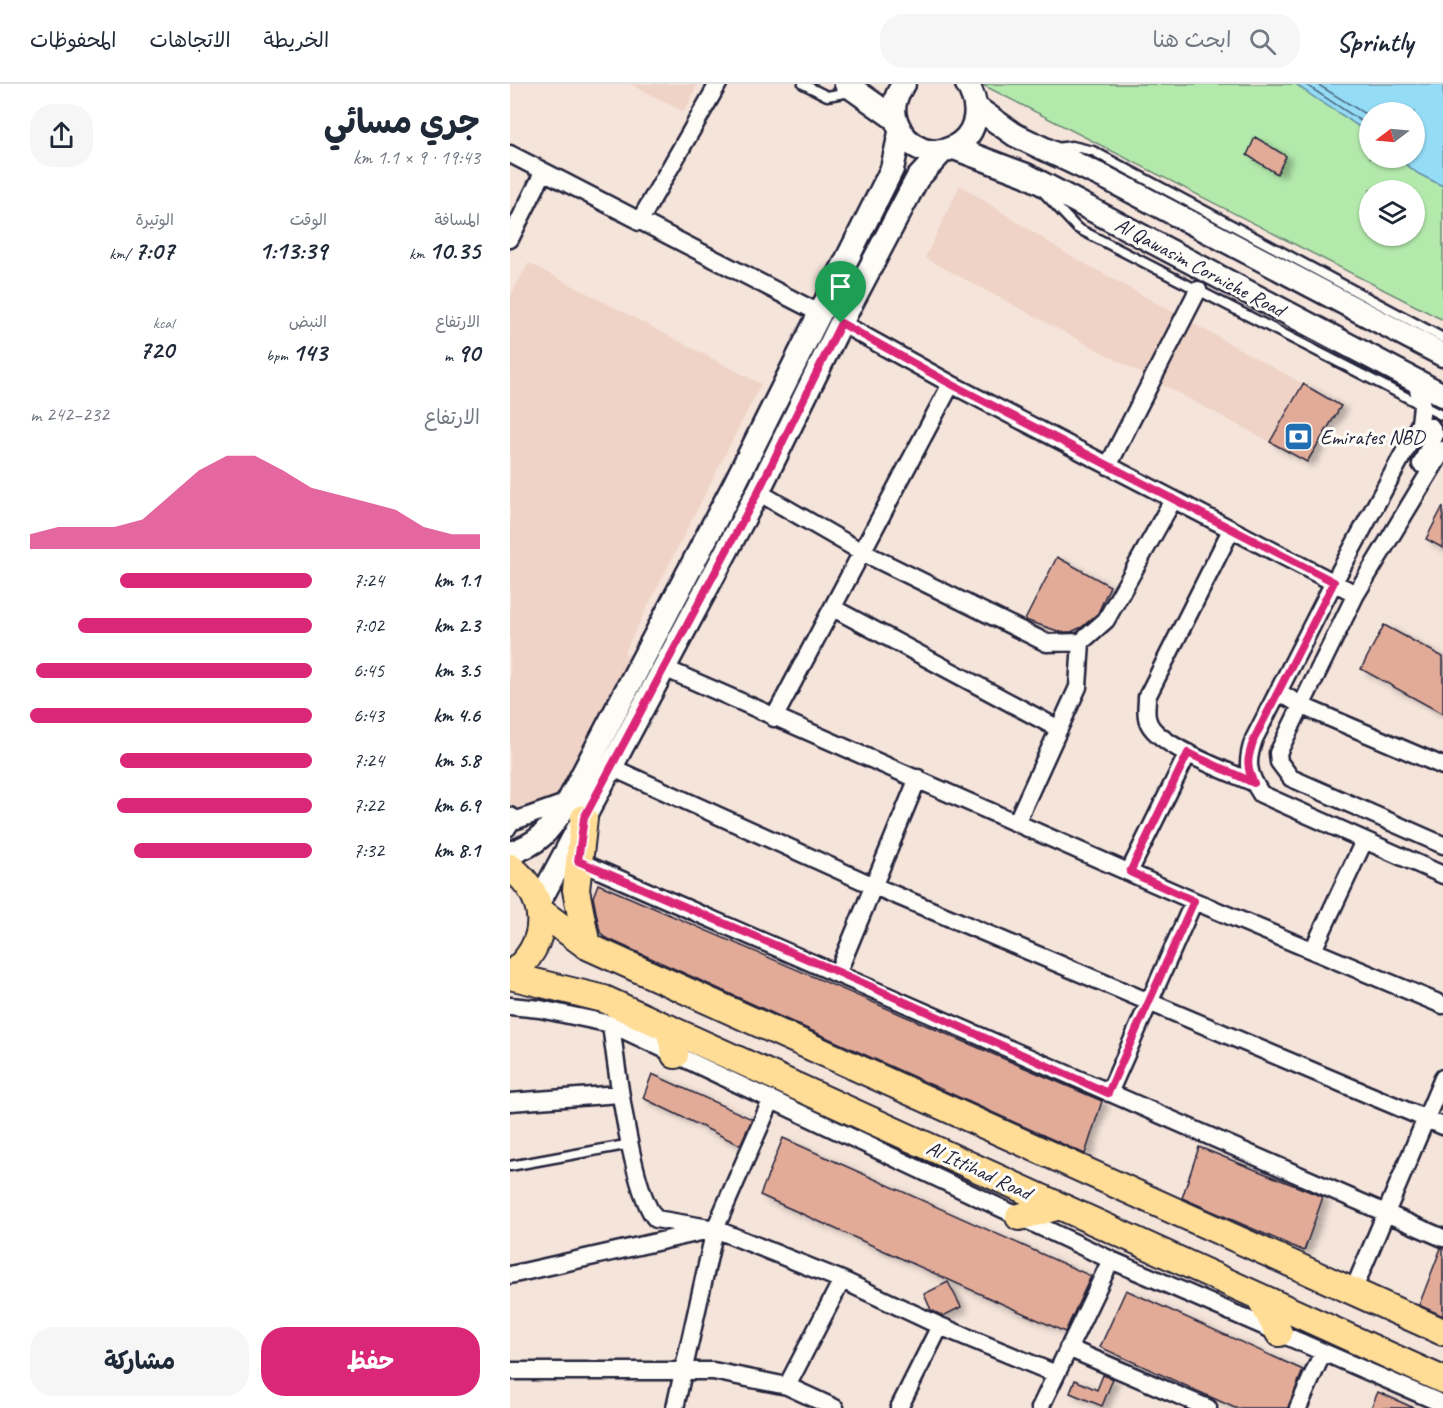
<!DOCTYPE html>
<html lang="ar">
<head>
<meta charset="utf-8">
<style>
  :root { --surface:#fff; --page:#f6f6f7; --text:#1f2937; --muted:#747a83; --line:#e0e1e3; --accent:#db2777 }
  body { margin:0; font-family:Caveat,"Playpen Sans Arabic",sans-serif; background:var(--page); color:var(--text); direction:rtl; height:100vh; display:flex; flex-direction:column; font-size:22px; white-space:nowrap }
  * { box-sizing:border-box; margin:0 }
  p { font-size:20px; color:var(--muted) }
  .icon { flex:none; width:33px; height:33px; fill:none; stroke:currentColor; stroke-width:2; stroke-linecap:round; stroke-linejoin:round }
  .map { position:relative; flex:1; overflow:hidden; direction:ltr }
  .sheet { display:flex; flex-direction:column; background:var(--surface); width:510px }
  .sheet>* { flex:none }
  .needle { width:39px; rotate:254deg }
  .controls { position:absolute; left:849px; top:18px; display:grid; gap:12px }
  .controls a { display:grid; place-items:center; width:66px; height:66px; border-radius:50%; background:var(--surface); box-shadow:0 2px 4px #0004; font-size:30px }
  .pin { position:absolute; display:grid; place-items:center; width:51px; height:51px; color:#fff; margin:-62px -26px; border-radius:50% 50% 50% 0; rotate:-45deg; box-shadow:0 0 6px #0007 }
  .pin .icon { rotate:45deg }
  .round { display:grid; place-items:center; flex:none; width:63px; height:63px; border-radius:24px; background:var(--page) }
  .head { display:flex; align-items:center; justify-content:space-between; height:102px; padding:0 30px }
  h1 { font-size:33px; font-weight:700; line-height:45px }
  .stats { display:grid; grid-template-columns:repeat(3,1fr); gap:9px; height:102px; padding:6px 30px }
  .stats div { display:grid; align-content:center }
  .stats b { font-size:26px; font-weight:700 }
  .stats small { font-size:16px; font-weight:400 }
  .stats p { font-size:16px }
  .chart { height:168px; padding:12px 30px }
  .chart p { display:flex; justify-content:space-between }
  .chart svg { width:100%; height:108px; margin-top:6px; fill:var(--accent); opacity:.7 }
  .button { display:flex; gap:12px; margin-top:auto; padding:12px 30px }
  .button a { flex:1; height:69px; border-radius:24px; background:var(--accent); color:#fff; font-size:24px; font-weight:700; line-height:69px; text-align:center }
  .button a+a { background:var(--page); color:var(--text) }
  ul { padding:0 30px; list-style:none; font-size:20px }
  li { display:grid; grid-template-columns:96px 72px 1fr; align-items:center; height:45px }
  li i { height:15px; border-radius:8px; background:var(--accent) }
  header { display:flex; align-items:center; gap:36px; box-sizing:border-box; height:84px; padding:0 30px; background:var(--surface); border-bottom:2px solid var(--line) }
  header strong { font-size:28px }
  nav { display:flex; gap:33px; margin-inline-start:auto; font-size:21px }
  .search { width:420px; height:54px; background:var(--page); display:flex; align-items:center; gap:15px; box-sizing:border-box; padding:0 21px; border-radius:24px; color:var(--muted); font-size:22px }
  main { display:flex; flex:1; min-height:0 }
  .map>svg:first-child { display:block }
  .built { fill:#efd3c6 }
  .green { fill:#b3eaac; stroke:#6a8674; stroke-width:1.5; fill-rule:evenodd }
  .water { fill:#95ddf7; stroke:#6792ac; stroke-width:1.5 }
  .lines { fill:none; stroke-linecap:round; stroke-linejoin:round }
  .shore { stroke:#506d86; stroke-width:1.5 }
  .building { fill:#e2ab98; stroke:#22223b; stroke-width:1.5; filter:url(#shadow) }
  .lane-casing { stroke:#22223b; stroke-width:13 }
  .street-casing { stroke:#22223b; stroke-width:21 }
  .secondary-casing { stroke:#22223b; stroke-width:27 }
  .primary-casing { stroke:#22223b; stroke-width:30 }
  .lane { stroke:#fdfcf7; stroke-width:8 }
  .street { stroke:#fdfcf7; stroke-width:16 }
  .secondary { stroke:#fdfcf7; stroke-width:22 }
  .primary { stroke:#ffdd96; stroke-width:26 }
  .route-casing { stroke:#fff; stroke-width:12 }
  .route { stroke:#db2777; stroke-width:8 }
  .labels { text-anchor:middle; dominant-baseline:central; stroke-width:6; stroke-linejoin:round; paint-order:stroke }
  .street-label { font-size:21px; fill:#22223b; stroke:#fdfcf7 }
  .poi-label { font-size:21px; fill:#22223b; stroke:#fdfcf7; text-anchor:start }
</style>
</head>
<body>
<header>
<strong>Sprintly</strong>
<div class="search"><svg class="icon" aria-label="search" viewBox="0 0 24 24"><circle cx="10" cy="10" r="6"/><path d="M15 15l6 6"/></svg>ابحث هنا</div>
<nav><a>الخريطة</a><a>الاتجاهات</a><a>المحفوظات</a></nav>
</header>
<main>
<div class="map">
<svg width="933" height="1324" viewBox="0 0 933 1324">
  <defs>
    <filter id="shadow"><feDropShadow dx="6" dy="4" stdDeviation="3" flood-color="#0004"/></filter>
  </defs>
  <rect width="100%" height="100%" fill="#f5e4da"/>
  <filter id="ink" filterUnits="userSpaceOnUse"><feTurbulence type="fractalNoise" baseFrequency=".0167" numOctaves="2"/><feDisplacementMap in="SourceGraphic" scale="12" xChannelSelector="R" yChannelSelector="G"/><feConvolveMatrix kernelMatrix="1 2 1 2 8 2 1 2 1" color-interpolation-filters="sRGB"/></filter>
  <g filter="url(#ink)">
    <path class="built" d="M 120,0 L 188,0 L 174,28 Z
      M 450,101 L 554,168 L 793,300 L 760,358 L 415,174 Z
      M 19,179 L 251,300 L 114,569 L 127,575 L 52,715 L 13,728 L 0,724 L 0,212 Z"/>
    <path class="green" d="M 471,0 L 786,0 C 809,19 837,31 859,51 L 860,74 L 887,74 L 909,90 L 933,102 L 933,236 ZM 860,106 L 904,106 L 904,152 L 860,152 Z"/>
    <path class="water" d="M 786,0 L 933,0 L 933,102 L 909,90 L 887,74 L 904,74 L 904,28 L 860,28 L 859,51 C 837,31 809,19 786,0 Z"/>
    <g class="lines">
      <path class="shore" d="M 795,0 L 860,43
        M 807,0 L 860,33"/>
    </g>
    <path class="building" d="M 745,53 L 776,72 L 767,90 L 737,71 Z
      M 793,300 L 831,322 L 797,378 L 760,358 Z
      M 933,422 L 933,464 L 916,455 Z
      M 547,473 L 600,502 L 588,529 L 572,543 L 561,548 L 551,548 L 515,536 Z
      M 874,541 L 933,573 L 933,630 L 851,585 Z
      M 88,800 L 592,1017 L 575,1070 L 94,853 L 90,848 L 83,813 Z
      M 142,990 L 242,1035 L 230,1061 L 133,1014 Z
      M 273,1054 L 581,1192 L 555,1248 L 250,1111 Z
      M 689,1063 L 813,1113 L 794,1167 L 672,1114 Z
      M 931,1164 L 933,1164 L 933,1232 L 909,1221 Z
      M 438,1198 L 451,1223 L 433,1232 L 421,1226 L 414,1210 Z
      M 616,1206 L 793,1286 L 778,1324 L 725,1324 L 590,1263 Z
      M 593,1291 L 603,1295 L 592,1322 L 560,1309 L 565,1296 L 587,1306 Z
      M 868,1308 L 904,1324 L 861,1324 Z"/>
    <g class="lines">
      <defs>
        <path id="lane" d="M 293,0 L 317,12 L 341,8
          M 546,64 L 562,62 L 583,67 L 933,254
          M 533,108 L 567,144 L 933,332
          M 0,747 L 7,736
          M 0,1082 L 121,1060"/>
        <path id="street" d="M 0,70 L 309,229
          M 129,138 L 208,0
          M 0,155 L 33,89
          M 331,239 L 441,300 L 846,510
          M 906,297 L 912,322 L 910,339 L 824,498 L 744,655 C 736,678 737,689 751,710 L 933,791
          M 907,345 L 921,343 L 925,351 L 911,380
          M 933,366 L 846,510 L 768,669 L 769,678 L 781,694 L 933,761
          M 598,382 L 688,206
          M 248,408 L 352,468 L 537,559 L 571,558 L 596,536 L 663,416
          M 721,446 L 637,613 C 637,621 635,630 638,637 C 645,661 720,688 744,699
          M 323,524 L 549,645
          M 154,584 L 684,817 L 933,921
          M 769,608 L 792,622 L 933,682
          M 264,634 L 441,300
          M 103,684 L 364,802 L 933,1042
          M 0,732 L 7,736 L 58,718
          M 507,737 L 568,603 L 571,558
          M 68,777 L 933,1154
          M 619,788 L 678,669
          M 803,866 L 854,757
          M 328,888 L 408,694
          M 0,922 L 30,925 L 101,940 L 601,1176 L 933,1320
          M 101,940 C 106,981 122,1109 146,1135 L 205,1145 L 332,1196 L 430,1242 L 546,1290
          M 599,1009 L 684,817
          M 0,1018 L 110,1010
          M 0,1191 L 195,1147
          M 843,1207 L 933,994
          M 558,1264 L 698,1324
          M 0,1287 L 203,1287 L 277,1302 L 325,1324
          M 277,1302 L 332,1196
          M 165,1324 L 205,1145 L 261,1017
          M 389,1324 L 430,1242
          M 530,1324 L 601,1176
          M 788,1324 L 813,1268"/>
        <path id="secondary" d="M 336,0 L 384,34
          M 394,0 C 385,11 381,26 387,39 C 410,97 492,58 457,0
          M 467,24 L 505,51 L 600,96 L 933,271
          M 444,64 L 516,91 L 933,311
          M 0,769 C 32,759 40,744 58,718 L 225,399 L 382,85 L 390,49
          M 28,820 L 248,408 L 331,239 L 407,95 L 432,68"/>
        <path id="primary" d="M 74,734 L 66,806 L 77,862
          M 0,783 C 41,815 40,860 0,891
          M 30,827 L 77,862 L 933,1248
          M 0,892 L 94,915 L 933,1296
          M 159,944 L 165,971
          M 509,1133 L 547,1123
          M 750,1214 L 769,1249"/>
      </defs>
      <use href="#lane" class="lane-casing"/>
      <use href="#street" class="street-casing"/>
      <use href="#secondary" class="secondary-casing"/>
      <use href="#primary" class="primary-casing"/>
      <use href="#lane" class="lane"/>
      <use href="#street" class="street"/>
      <use href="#secondary" class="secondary"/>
      <use href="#primary" class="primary"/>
    </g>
  </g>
  <g class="lines" filter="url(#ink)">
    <defs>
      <path id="route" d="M 331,239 L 441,300 L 824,498 L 744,655 C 738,672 735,682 744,699 L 678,669 L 620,788 L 684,817 L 598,1009 L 328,888 L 68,777 L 74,734 L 248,408 Z"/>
    </defs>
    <use href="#route" class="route-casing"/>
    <use href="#route" class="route"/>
  </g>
  <defs>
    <symbol id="bank-square" viewBox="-11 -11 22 22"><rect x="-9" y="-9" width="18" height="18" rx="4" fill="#1f6fb2" stroke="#fdfcf7"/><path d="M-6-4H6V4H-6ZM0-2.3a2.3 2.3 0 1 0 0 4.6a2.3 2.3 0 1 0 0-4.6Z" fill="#fff"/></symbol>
  </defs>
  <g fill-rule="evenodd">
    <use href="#bank-square" x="772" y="336" width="33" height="33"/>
  </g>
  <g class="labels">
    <g class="street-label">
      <text transform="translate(690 183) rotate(28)">Al Qawasim Corniche Road</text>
      <text transform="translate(469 1086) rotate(25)">Al Ittihad Road</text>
    </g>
    <g class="poi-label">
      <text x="810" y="353">Emirates NBD</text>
    </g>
  </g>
</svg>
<div class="controls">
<a><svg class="needle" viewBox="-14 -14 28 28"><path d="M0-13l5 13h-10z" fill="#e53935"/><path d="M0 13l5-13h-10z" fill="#747a83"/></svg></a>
<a><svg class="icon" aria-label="layers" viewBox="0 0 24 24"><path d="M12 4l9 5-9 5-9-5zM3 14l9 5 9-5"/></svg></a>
</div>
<div class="pin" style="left:331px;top:239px;background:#1e9e55"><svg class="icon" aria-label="arrive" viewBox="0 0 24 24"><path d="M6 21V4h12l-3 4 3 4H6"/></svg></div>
</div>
<section class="sheet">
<div class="head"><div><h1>جري مسائي</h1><p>19:43 · 9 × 1.1 km</p></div><a class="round"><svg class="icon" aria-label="share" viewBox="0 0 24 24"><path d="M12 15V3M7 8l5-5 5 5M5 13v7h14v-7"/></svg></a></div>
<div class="stats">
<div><p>المسافة</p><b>10.35<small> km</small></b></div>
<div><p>الوقت</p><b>1:13:39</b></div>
<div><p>الوتيرة</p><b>7:07<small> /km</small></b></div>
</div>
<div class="stats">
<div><p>الارتفاع</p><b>90<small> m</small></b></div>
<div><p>النبض</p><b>143<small> bpm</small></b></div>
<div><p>kcal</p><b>720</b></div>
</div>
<div class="chart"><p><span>الارتفاع</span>232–242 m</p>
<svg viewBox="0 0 160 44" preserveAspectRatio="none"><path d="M0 44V38L10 35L20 35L30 35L40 32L50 22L60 12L70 6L80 6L90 12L100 19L110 22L120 25L130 28L140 35L150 38L160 38V44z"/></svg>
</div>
<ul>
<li><b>1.1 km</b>7:24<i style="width:68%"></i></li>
<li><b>2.3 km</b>7:02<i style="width:83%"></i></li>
<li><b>3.5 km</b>6:45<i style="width:98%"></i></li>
<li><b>4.6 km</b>6:43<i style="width:100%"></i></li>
<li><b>5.8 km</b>7:24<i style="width:68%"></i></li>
<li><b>6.9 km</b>7:22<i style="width:69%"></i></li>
<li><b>8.1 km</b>7:32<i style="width:63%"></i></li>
</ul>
<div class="button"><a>حفظ</a><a>مشاركة</a></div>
</section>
</main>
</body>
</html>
